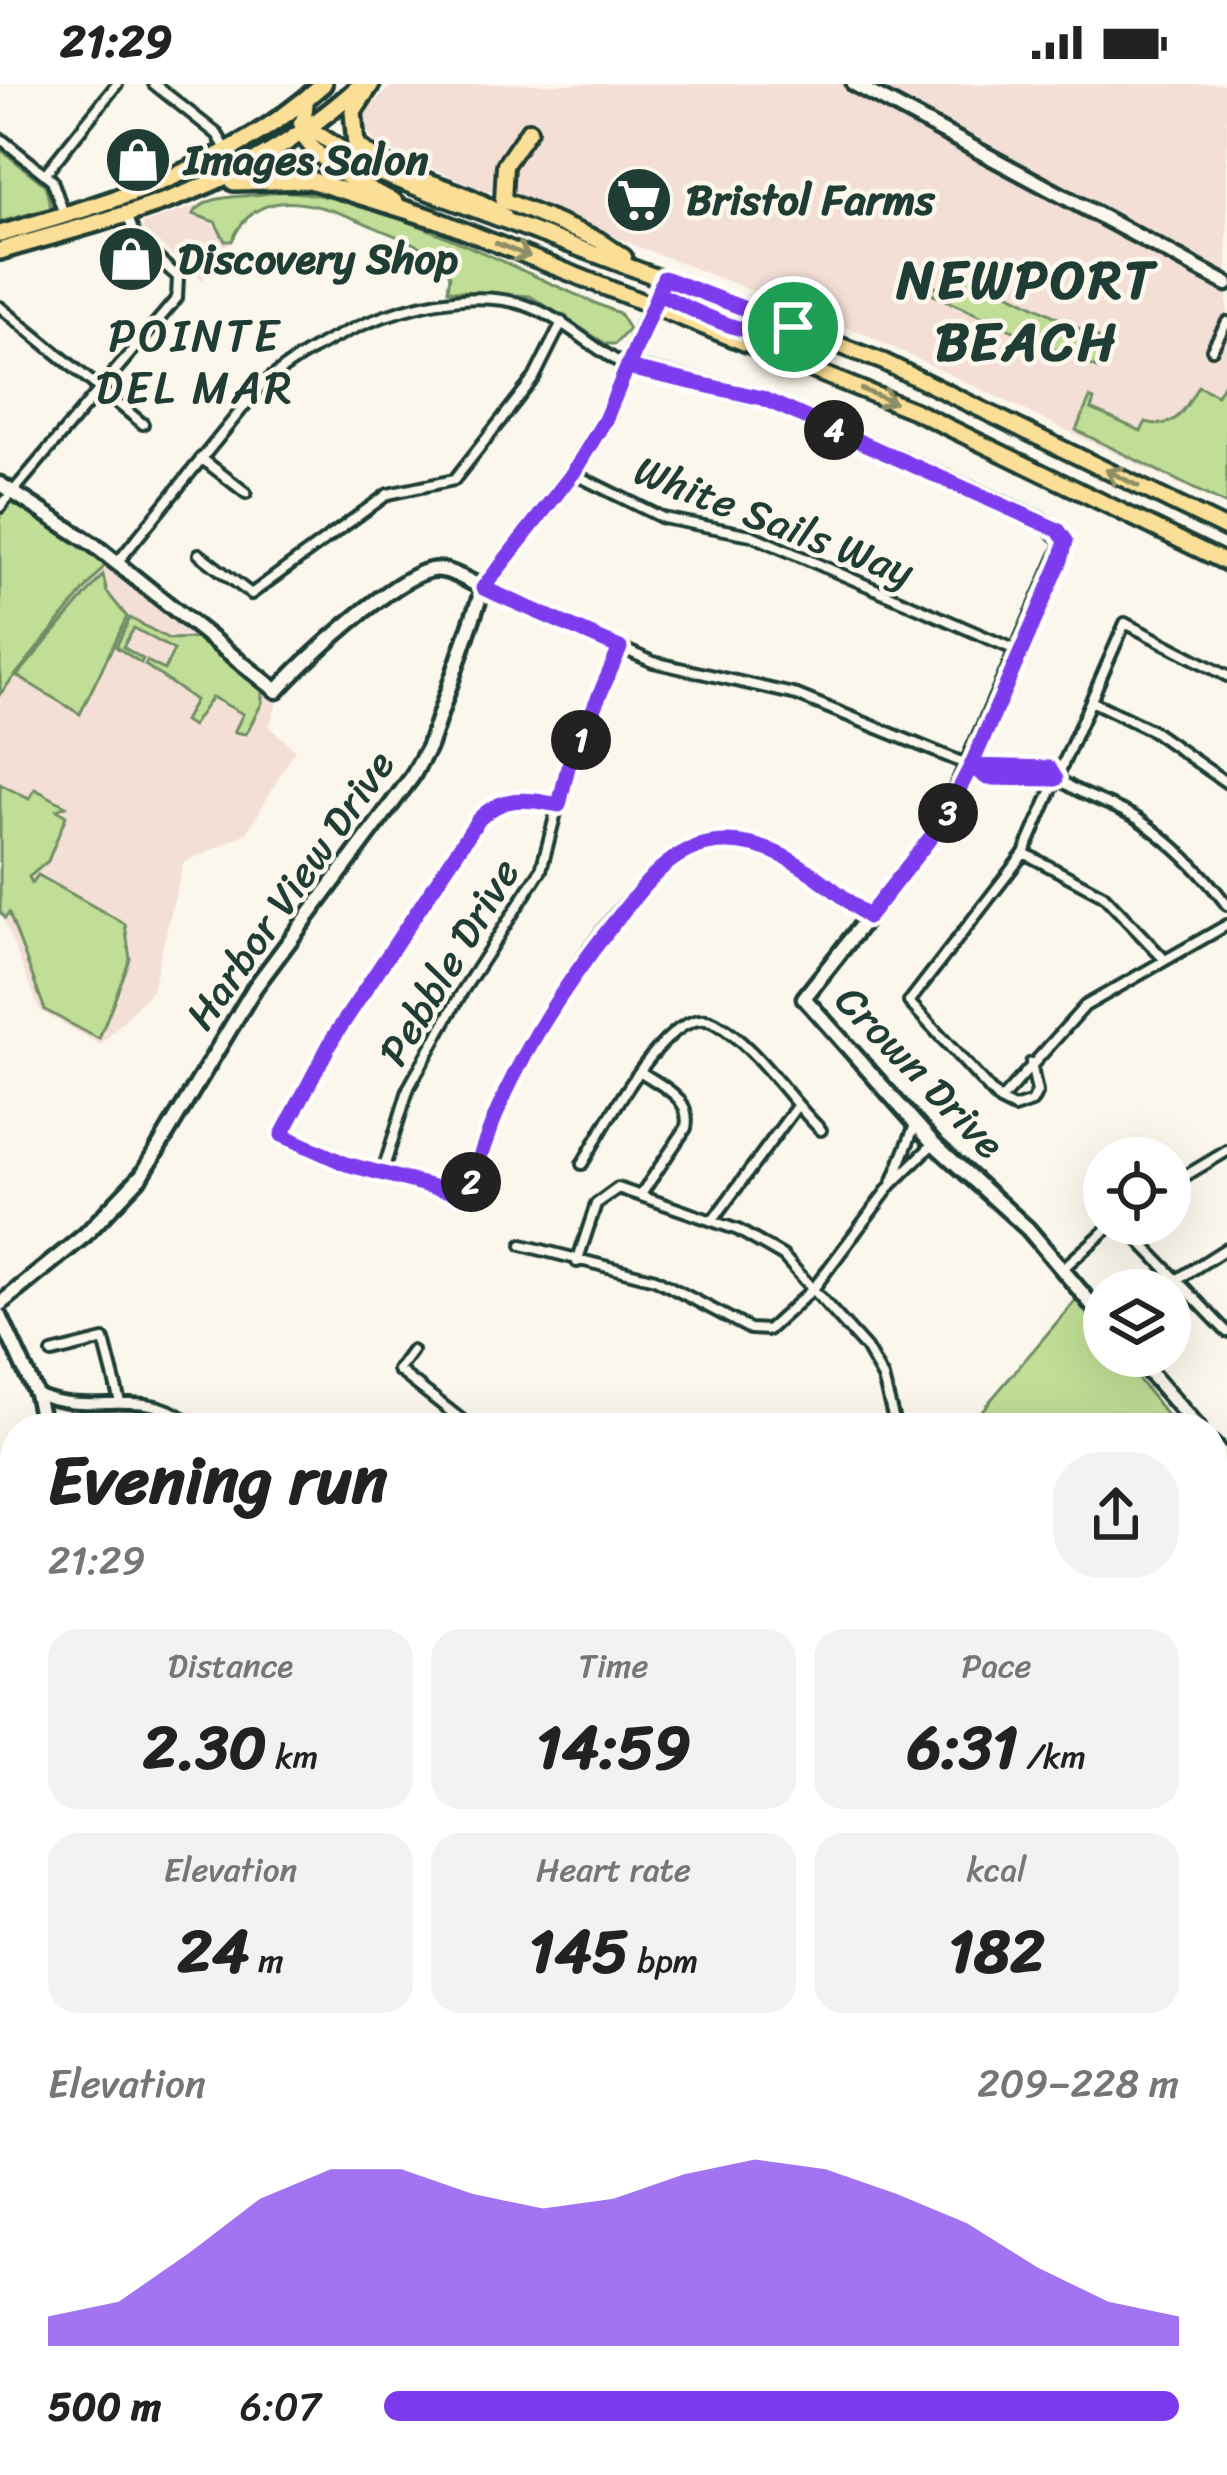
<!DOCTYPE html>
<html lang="en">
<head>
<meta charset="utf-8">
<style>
  :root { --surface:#fff; --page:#f2f2f2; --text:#222; --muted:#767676; --accent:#7c3aed }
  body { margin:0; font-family:Sriracha,sans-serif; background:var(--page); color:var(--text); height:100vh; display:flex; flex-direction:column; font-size:45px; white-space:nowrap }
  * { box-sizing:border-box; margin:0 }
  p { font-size:39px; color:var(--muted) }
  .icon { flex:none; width:66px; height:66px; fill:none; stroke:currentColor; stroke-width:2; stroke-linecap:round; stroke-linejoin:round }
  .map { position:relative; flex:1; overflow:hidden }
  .panel { position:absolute; left:0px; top:1329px; width:1227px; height:1062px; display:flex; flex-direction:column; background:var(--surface); border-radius:48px 48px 0 0; box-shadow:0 12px 48px #0002 }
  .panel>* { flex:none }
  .buttons { position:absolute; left:1083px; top:1053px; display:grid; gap:24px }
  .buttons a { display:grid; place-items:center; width:108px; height:108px; border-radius:50%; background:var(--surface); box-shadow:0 12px 48px #0002; font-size:60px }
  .pin { position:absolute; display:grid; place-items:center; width:102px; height:102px; color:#fff; margin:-51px; border:6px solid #fff; border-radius:50%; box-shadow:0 3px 12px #0007 }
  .km { position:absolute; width:60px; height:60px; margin:-30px; border-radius:50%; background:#222; color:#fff; font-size:33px; line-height:60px; text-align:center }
  .round { display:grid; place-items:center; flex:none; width:126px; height:126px; border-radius:48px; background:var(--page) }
  .head { display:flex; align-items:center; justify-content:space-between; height:204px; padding:0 48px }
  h1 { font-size:66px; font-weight:700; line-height:90px }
  .stats { display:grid; grid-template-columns:repeat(3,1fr); gap:18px; height:204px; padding:12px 48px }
  .stats div { display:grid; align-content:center; border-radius:30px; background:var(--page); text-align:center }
  .stats b { font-size:60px; font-weight:700 }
  .stats small { font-size:33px; font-weight:400 }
  .stats p { font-size:33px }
  .chart { height:336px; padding:24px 48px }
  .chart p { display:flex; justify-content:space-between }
  .chart svg { width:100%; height:216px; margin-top:12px; fill:var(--accent); opacity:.7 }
  ul { padding:0 48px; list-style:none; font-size:39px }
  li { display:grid; grid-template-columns:192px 144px 1fr; align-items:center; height:90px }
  li i { height:30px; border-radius:15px; background:var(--accent) }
  .status { display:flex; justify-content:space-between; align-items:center; height:84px; padding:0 60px; background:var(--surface); direction:ltr }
  .status svg { height:33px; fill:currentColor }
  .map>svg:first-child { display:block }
  .built { fill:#f4dfd6 }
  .green { fill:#c0de96; stroke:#708e65; stroke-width:3 }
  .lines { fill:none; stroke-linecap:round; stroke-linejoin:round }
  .stream { stroke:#5f9a9f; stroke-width:3 }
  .street-casing { stroke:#1f3d34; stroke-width:16 }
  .secondary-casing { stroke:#1f3d34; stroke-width:21 }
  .primary-casing { stroke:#1f3d34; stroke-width:22 }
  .highway-casing { stroke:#1f3d34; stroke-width:24 }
  .street { stroke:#fbf7ec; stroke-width:8 }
  .secondary { stroke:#fbf7ec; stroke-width:12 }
  .primary { stroke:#fbdf96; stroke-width:14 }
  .highway { stroke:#fbdf96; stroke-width:15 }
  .oneway { stroke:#8d8e65 }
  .route-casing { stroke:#fff; stroke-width:24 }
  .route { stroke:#7c3aed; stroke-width:15 }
  .labels { text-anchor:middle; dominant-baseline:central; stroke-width:9; stroke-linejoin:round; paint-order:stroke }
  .poi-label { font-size:42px; font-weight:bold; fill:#1f3d34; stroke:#fbf7ec; text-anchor:start }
  .street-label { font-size:42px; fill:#1f3d34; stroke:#fbf7ec }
  .neighbourhood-label { font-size:45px; letter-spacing:3px; fill:#1f3d34; stroke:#fbf7ec }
  .district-label { font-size:54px; font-weight:bold; letter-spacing:3px; fill:#1f3d34; stroke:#fbf7ec }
</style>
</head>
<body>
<div class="status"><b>21:29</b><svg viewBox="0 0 49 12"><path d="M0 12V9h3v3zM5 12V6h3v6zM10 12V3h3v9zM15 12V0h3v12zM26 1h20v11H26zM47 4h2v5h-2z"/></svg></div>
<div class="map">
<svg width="1227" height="2391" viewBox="0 0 1227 2391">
  <rect width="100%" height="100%" fill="#fbf7ec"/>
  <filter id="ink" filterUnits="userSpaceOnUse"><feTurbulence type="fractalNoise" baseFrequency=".00833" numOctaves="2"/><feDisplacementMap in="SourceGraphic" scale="24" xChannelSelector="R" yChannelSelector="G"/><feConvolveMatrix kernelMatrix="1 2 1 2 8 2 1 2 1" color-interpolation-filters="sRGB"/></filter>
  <g filter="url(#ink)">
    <path class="built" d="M 393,0 L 1227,0 L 1227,423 L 867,251 L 634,161 L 504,104 L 486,107 L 376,60 L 362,39 L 365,27 Z
      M 197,122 L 229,160 L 202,196 L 142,145 L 144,139 Z
      M 106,480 L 277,620 L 269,642 L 295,666 L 247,749 L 183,779 L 152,906 L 101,961 L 40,927 L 0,827 L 0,610 Z
      M 1227,1419 L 1227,1962 L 1212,1974 L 1212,1433 Z
      M 898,2376 L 1095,2376 L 1087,2391 L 898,2391 Z"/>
    <path class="green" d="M 0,65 L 45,101 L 51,124 L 0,138 Z
      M 274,108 C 366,102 529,194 619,229 L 629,245 L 615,260 L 606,260 L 530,212 L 448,206 L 450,191 C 434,162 400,155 372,142 C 326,122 258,95 232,157 L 225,157 L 215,138 L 193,130 C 209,107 248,115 274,108 Z
      M 966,188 L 1114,262 L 1101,286 L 927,208 L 931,201 L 953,209 Z
      M 1227,293 L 1227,421 L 1076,346 L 1090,314 L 1094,316 L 1091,325 L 1141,347 L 1146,338 C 1176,347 1185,325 1198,302 L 1217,311 Z
      M 13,414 L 106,480 L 0,610 L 0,430 Z
      M 103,491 L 107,508 L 127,533 L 80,630 L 17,592 Z
      M 130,534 L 169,555 L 196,554 L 262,607 L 262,619 L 246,650 L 234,648 L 243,630 L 212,613 L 192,642 L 184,637 L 195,616 L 145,581 L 147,577 L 164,586 L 174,566 L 134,544 L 123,563 L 143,575 L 141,579 L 116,563 Z
      M 0,700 L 29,715 L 35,705 L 66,722 L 57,726 L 66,732 L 48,777 L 29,793 L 32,799 L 38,791 L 125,840 L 130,875 L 99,955 L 45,926 L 9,829 L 5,834 L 0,828 Z
      M 1076,1216 L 1104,1252 L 1104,1272 L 1120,1272 L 1177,1344 L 967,1344 Z
      M 1227,1426 L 1227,1674 L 1212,1663 L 1212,1439 Z"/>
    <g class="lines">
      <path class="stream" d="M 1212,2233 L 1215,2219
        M 1181,2391 L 1183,2376"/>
      <defs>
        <path id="street" d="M 154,0 L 217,50 L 228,68
          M 0,54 L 52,96 L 65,133
          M 45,90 L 117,0
          M 0,223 L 143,340
          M 1212,265 L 1227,238
          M 201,374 L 246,409
          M 574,390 L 663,434 L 751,451 L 1020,568
          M 0,423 L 177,214 L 178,193 L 136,155 L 128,133
          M 199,470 L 251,510 L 388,410 L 454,396 L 534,294 L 562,238
          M 117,479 L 259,304 C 319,250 443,195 525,221 C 564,234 592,265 628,283
          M 485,504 L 653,578 L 797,611 L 971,682 L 987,694 L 1056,696
          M 1091,617 L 1153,647 L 1227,699
          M 972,682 L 1049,684 C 1066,709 1112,718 1138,735 C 1173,759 1202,788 1227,821
          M 559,721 C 527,715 502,710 478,736 L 333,954 L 282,1051 L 346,1080 L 468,1111 C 492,1019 617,763 723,758 C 779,755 826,800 867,832
          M 1024,769 L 1103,811 L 1165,876
          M 1031,979 L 1037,1008 L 1032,1018 L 1014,1024 L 1000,1017 L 909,918 L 1024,769 L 1125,539 L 1227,592
          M 641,988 C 663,1003 692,1014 686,1044 L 642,1109
          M 1000,1017 L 1085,922 L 1227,841
          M 582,1080 C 602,1048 670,913 715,939 C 756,962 787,1013 821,1046
          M 382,1090 L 409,1003 L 462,908 L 541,786 L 568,683 L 620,564
          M 892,1099 L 915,1041
          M 1170,1101 L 1227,1067
          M 713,1136 L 797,1022
          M 1123,1140 L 1227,1248
          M 522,1161 L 655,1195 L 750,1245 L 768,1246 L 814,1204 L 891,1101 L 933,1060
          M 577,1178 L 596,1120 L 618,1104 L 738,1146 L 783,1172 L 866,1264 L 883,1294 L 896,1344
          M 1061,1186 L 1113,1140
          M 1175,1197 L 1227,1164
          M 412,1267 L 398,1286 L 472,1344
          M 52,1269 L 104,1256 L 120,1318
          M 38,1310 C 92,1334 149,1298 195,1344
          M 0,1728 L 15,1722
          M 0,1870 L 15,1863
          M 0,1968 L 15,1977
          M 1212,1990 L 1227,1973
          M 0,2202 L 15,2193
          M 0,2368 L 15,2355
          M 596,2376 L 598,2391
          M 209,2391 L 233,2376
          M 464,2391 L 490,2376
          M 757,2391 L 758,2376
          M 1109,2391 L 1113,2376"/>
        <path id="secondary" d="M 854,0 L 1227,200
          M 629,283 L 762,314 L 1045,439 L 1066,457 L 942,739 L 804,914 L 933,1059 L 1028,1145 L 1104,1235
          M 0,400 L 94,461 L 277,607 C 303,577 395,493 431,486 C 448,483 468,497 483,504
          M 0,1220 L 85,1151 L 142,1091 L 255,903 L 412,693 L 429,662 L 483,504 L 573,389 L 605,336 L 654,217
          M 0,1232 L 36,1310 L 44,1344
          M 1135,1272 L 1198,1344
          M 1212,1360 L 1227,1376
          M 1212,1386 L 1227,1374
          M 1212,1417 L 1227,1405
          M 841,2391 L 841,2376
          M 861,2391 L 861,2376"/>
        <path id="primary" d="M 306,15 L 302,51 C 325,83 359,101 394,117
          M 301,39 L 378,89 L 884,278 L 1227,445
          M 529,46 L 505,81 L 503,116 L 599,156 L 624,173
          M 425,131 L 915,327 L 1227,479
          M 658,210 C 697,226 752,263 793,243"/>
        <path id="highway" d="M 371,0 L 353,27 L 356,61 C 399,98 459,100 504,133
          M 234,98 L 310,96 L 432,134
          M 0,150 C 118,116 230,84 323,0
          M 0,167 C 146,124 245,106 362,0"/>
      </defs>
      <use href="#street" class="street-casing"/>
      <use href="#secondary" class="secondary-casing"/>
      <use href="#primary" class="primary-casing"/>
      <use href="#highway" class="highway-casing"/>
      <use href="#street" class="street"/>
      <use href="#secondary" class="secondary"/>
      <use href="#primary" class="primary"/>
      <use href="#highway" class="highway"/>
    </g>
    <defs><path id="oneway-shaft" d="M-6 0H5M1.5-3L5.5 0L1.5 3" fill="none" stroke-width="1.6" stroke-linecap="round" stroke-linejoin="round" transform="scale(3)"/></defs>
    <g class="oneway">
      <use href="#oneway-shaft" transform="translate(513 166) rotate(22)"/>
      <use href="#oneway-shaft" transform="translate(878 312) rotate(22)"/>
      <use href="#oneway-shaft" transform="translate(1122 394) rotate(-153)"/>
    </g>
  </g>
  <g class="lines" filter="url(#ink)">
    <defs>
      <path id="route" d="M 793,243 C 752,262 697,226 658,210 L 605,336 L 573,389 L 483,504 L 620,564 L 568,683 L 559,721 C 527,715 503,710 478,736 L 333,954 L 282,1051 L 346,1080 L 468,1112 C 496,1008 547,923 613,840 C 644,802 672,758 726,758 C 781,757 828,801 868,833 L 942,739 L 971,682 L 987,694 L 1056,695 L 1049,684 L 971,682 L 1061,476 L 1066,457 L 1058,446 L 762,314 L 628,284 L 650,229 C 655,217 659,206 664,194 L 793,243"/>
    </defs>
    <use href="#route" class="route-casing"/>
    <use href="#route" class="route"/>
  </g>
  <defs>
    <symbol id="shop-disc" viewBox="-11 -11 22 22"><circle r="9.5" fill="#1f3d34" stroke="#fbf7ec"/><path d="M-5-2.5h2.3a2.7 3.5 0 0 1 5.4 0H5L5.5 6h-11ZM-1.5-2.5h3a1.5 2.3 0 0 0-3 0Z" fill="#fff"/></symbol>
    <symbol id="supermarket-disc" viewBox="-11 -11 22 22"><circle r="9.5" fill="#1f3d34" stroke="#fbf7ec"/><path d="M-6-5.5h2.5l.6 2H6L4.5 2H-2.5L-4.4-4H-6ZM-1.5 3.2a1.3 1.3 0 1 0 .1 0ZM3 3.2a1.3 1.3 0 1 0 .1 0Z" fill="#fff"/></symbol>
  </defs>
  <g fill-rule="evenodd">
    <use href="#shop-disc" x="100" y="38" width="76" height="76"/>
    <use href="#supermarket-disc" x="601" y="78" width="76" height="76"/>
    <use href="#shop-disc" x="93" y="137" width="76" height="76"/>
  </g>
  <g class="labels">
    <g class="poi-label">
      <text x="184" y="76">Images Salon</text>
      <text x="686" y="116">Bristol Farms</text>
      <text x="178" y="175">Discovery Shop</text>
    </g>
    <g class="street-label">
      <text transform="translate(774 437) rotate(21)">White Sails Way</text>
      <text transform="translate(290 806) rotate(-55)">Harbor View Drive</text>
      <text transform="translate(449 878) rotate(-59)">Pebble Drive</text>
      <text transform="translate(920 988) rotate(46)">Crown Drive</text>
    </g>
    <g class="neighbourhood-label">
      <text x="195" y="252">POINTE<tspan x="195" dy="52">DEL MAR</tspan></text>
    </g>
    <g class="district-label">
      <text x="1027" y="196">NEWPORT<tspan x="1027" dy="62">BEACH</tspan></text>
    </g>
  </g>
</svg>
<div class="buttons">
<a><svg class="icon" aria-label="locate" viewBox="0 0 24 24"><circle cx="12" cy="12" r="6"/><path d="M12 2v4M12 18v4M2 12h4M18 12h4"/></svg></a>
<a><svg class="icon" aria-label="layers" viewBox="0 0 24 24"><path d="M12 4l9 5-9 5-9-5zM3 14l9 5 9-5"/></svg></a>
</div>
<div class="pin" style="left:793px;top:243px;background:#1e9e55"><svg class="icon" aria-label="arrive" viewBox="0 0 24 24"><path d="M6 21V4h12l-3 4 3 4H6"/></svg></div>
<b class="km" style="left:581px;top:656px">1</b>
<b class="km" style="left:471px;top:1098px">2</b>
<b class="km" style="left:948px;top:729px">3</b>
<b class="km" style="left:834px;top:346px">4</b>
<section class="panel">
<div class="head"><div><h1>Evening run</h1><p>21:29</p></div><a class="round"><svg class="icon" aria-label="share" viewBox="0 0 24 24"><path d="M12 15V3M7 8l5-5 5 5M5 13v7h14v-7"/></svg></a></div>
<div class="stats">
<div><p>Distance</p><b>2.30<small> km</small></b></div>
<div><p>Time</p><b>14:59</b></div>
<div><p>Pace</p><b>6:31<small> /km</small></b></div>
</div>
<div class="stats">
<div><p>Elevation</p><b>24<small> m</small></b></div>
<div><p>Heart rate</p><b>145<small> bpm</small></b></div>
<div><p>kcal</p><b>182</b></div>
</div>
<div class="chart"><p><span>Elevation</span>209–228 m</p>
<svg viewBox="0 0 160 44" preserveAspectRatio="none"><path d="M0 44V38L10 35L20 25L30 14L40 8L50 8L60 13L70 16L80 14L90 9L100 6L110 8L120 13L130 19L140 28L150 35L160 38V44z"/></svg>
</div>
<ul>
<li><b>500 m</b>6:07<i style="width:100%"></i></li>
</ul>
</section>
</div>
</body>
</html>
